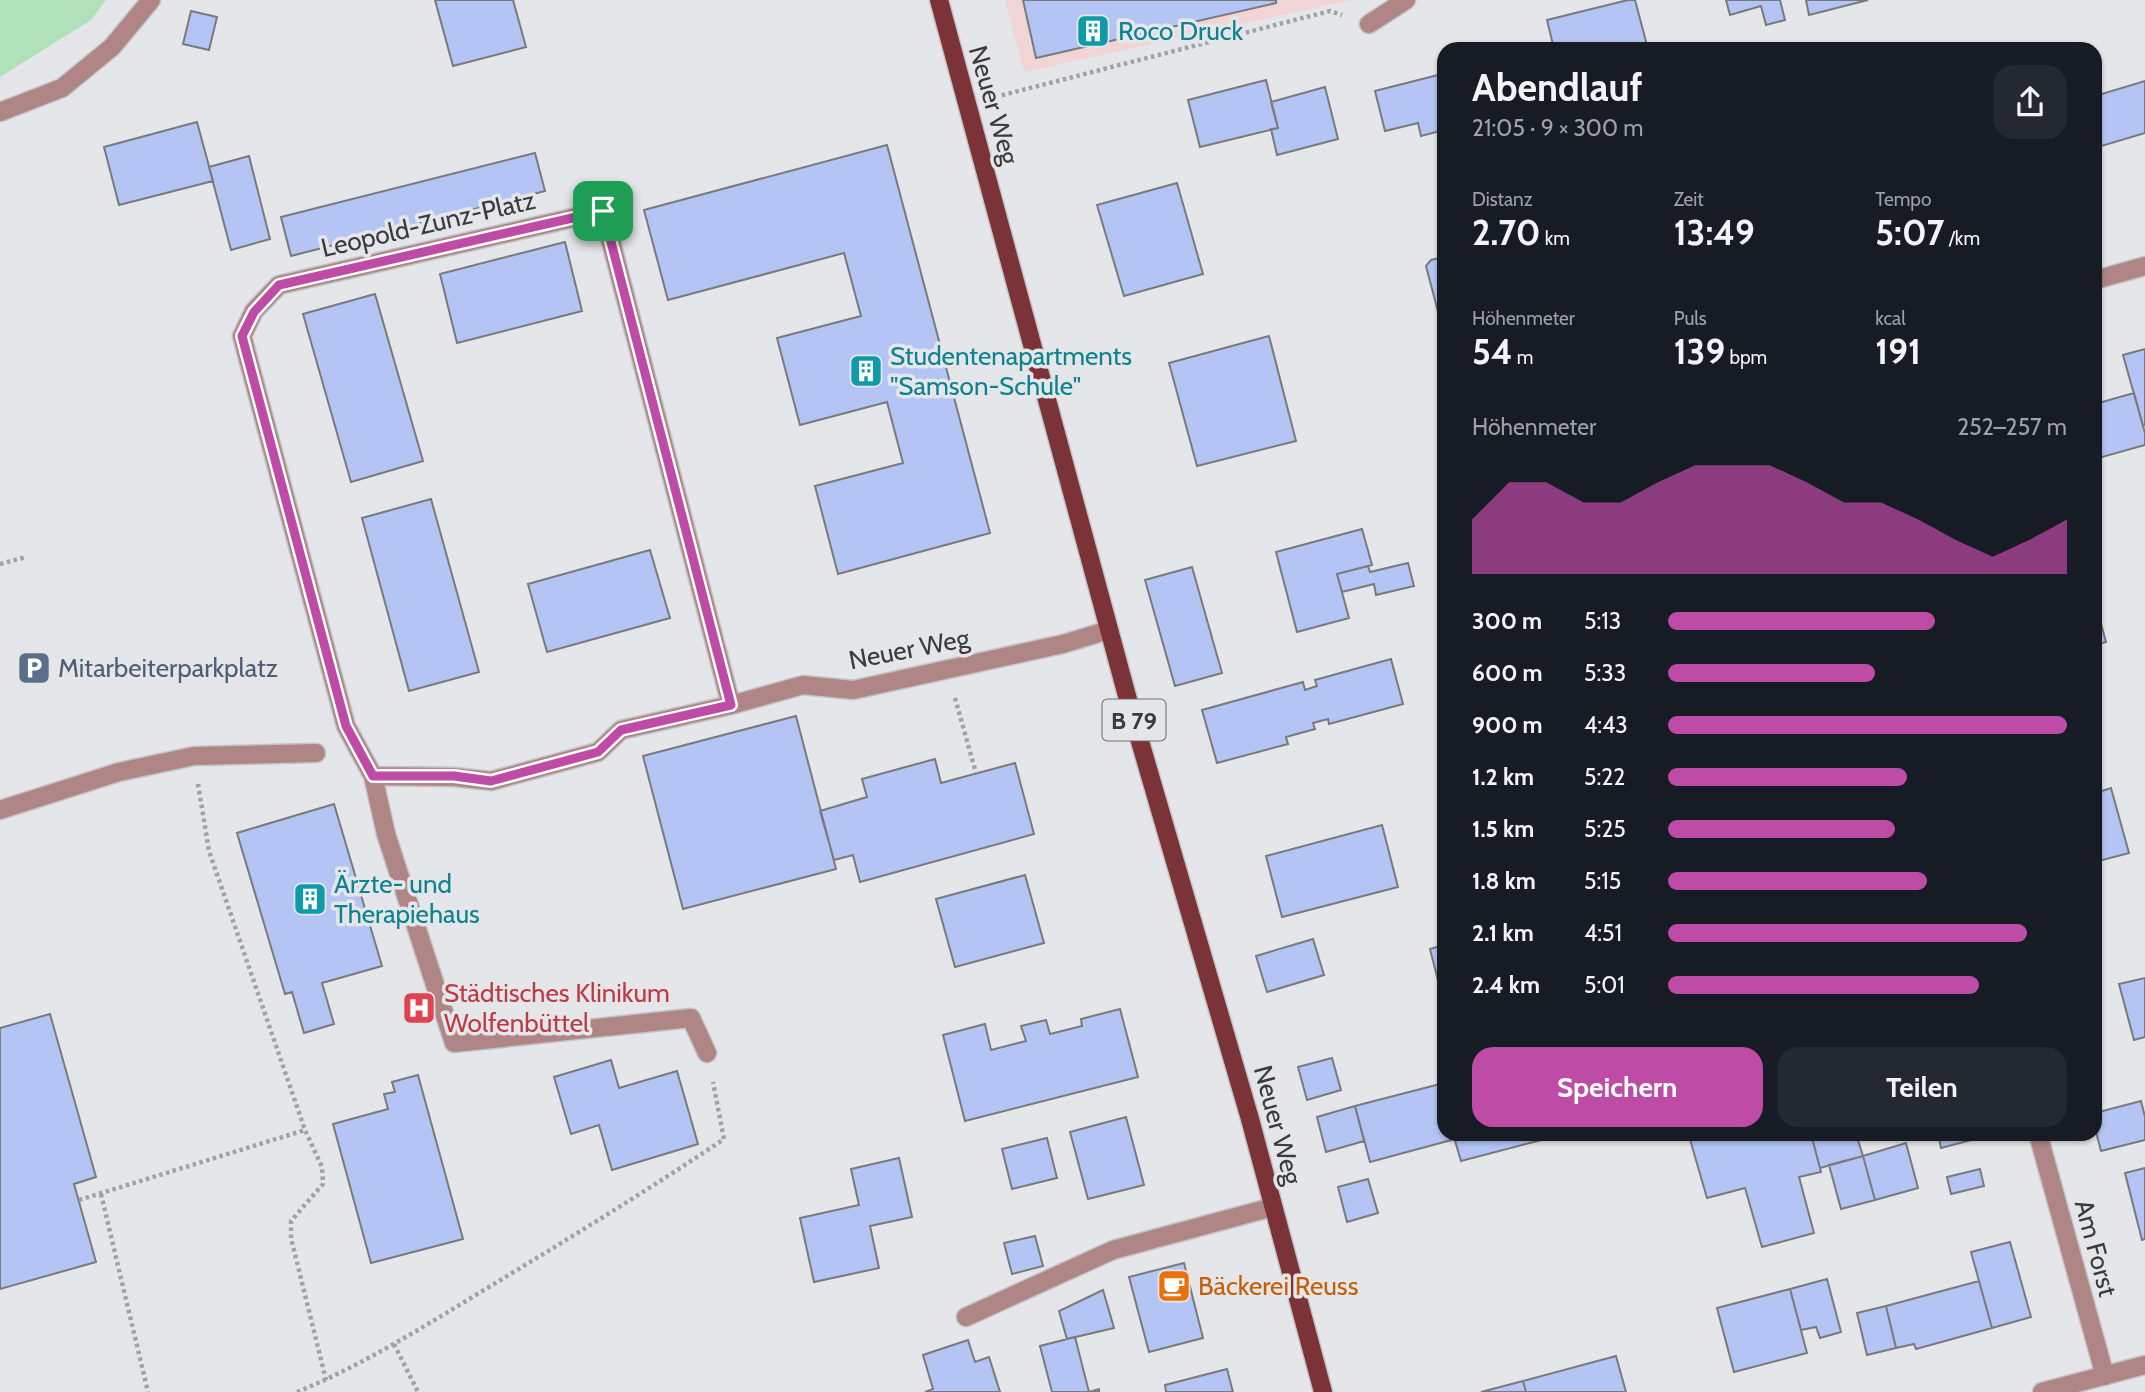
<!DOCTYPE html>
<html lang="de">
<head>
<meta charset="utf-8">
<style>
  :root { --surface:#171b24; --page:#242831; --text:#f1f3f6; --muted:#9ea1a6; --accent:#be4ba5 }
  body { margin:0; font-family:Cabin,sans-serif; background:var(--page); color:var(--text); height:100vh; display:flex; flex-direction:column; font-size:26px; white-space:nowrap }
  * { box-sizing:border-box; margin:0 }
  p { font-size:23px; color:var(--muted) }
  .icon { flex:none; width:38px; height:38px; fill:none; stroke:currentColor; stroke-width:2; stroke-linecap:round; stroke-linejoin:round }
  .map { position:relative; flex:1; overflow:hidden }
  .side { position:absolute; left:1437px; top:42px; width:665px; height:1099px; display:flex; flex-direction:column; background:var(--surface); border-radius:21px; box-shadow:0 2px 5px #0004 }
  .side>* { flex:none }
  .pin { position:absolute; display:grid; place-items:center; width:60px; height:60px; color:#fff; margin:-30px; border-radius:14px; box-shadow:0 4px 10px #0006 }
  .round { display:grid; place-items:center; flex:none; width:74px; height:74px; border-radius:21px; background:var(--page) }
  .overview { display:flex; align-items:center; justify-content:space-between; height:119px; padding:0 35px }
  h1 { font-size:38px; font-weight:700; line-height:52px }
  .stats { display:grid; grid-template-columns:repeat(3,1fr); gap:10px; height:119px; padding:7px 35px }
  .stats div { display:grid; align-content:center }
  .stats b { font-size:35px; font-weight:700 }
  .stats small { font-size:19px; font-weight:400 }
  .stats p { font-size:19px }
  .chart { height:196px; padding:14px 35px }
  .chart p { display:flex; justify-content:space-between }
  .chart svg { width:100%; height:126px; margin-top:7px; fill:var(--accent); opacity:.7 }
  .action { display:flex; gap:14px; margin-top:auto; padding:14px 35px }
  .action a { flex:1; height:80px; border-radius:21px; background:var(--accent); color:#fff; font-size:28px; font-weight:700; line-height:80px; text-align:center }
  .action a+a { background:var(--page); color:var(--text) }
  ul { padding:0 35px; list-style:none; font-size:23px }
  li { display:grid; grid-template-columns:112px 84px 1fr; align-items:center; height:52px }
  li i { height:18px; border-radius:9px; background:var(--accent) }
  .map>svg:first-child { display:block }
  .commercial { fill:#f0d5d4 }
  .green { fill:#b1e1b8 }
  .building { fill:#b4c5f5; stroke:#797a7c; stroke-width:2 }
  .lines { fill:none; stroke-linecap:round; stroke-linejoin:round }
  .minor-casing { stroke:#c3c4c6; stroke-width:21 }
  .major-casing { stroke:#c3c4c6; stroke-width:21 }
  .path { stroke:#a1a2a4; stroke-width:4.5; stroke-dasharray:3.5 3.5; stroke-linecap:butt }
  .minor { stroke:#b08585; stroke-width:18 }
  .major { stroke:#7b3337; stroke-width:18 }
  .route-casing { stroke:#fff; stroke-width:14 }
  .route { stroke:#be4ba5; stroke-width:9 }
  .labels { text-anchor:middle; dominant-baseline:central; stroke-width:7; stroke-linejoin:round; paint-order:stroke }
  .shield { fill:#e5e6e9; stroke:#6e6e70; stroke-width:2 }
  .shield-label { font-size:24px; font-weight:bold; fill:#3b3b3c }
  .culture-label { font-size:26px; fill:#0d838f; stroke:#e5e6e9; text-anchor:start }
  .street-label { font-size:26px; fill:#3b3b3c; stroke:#e5e6e9 }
  .service-label { font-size:26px; fill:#4e5e75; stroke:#e5e6e9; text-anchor:start }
  .health-label { font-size:26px; fill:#be3a42; stroke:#e5e6e9; text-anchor:start }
  .food-label { font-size:26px; fill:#c56008; stroke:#e5e6e9; text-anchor:start }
</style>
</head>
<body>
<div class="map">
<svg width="2145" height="1392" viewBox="0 0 2145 1392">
  <rect width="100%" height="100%" fill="#e5e6e9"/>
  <path class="commercial" d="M 1005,0 L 1351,0 L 1024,72 Z"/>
  <path class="green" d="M 0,0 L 106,0 L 91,20 L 0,77 Z"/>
  <path class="building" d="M 435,0 L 513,0 L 526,47 L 453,66 Z
    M 1023,0 L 1276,0 L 1276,3 L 1036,58 Z
    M 1628,0 L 1635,0 L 1648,49 L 1554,49 L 1547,20 Z
    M 1726,0 L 1780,0 L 1785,20 L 1766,25 L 1761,6 L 1730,15 Z
    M 1806,0 L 1868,0 L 1809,15 Z
    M 191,11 L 217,17 L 209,50 L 183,44 Z
    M 1438,75 L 1444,98 L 1444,130 L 1421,136 L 1418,123 L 1385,131 L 1375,91 Z
    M 1266,80 L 1278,128 L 1200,147 L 1188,100 Z
    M 2145,81 L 2145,133 L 2095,148 L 2095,96 Z
    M 1325,87 L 1338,139 L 1277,155 L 1271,129 L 1278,128 L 1271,102 Z
    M 197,122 L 213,181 L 119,205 L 104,147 Z
    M 887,145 L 990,533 L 838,574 L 815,486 L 903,463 L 887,402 L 800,425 L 777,338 L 861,316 L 844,253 L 668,300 L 644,210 Z
    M 535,153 L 545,191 L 291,256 L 281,217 Z
    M 249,156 L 270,239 L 231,250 L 209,167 Z
    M 1177,183 L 1203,274 L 1124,296 L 1097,205 Z
    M 565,242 L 582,311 L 457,343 L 440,274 Z
    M 1444,257 L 1444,331 L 1443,331 L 1426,266 L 1431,260 Z
    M 375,294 L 423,461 L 351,482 L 303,314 Z
    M 1269,336 L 1296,441 L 1197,466 L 1169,363 Z
    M 2145,349 L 2145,425 L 2143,426 L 2123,355 Z
    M 2134,393 L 2145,433 L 2145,445 L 2095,459 L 2095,404 Z
    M 431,499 L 479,672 L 409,691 L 362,518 Z
    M 1362,529 L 1372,565 L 1337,574 L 1349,618 L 1297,632 L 1276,552 Z
    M 650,550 L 670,618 L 547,652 L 528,584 Z
    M 1408,563 L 1414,586 L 1376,595 L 1374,584 L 1342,592 L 1337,574 L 1368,566 L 1370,572 Z
    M 1192,567 L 1222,673 L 1175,686 L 1145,580 Z
    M 2095,601 L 2106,642 L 2095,645 Z
    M 1391,659 L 1403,704 L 1329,724 L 1328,719 L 1313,723 L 1315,729 L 1286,737 L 1288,744 L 1217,763 L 1202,710 L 1303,682 L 1305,690 L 1317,686 L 1315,680 Z
    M 796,716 L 836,869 L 683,909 L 643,756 Z
    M 935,759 L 941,783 L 1015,763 L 1034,834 L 860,882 L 853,855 L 834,860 L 820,811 L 867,797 L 862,779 Z
    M 2111,788 L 2129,853 L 2095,862 L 2095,793 Z
    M 334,804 L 382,966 L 322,983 L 334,1024 L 304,1033 L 292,992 L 285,994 L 237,833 Z
    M 1382,825 L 1398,887 L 1282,917 L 1266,856 Z
    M 1025,875 L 1044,943 L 955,967 L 936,899 Z
    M 1313,939 L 1324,975 L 1267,992 L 1256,956 Z
    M 1444,945 L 1444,1004 L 1430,949 Z
    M 2145,978 L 2145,1037 L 2134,1040 L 2119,984 Z
    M 1120,1009 L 1138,1077 L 965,1121 L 943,1035 L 985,1024 L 991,1050 L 1026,1041 L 1021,1026 L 1046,1020 L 1050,1034 L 1082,1026 L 1081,1019 Z
    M 50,1014 L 96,1177 L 74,1184 L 96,1262 L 0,1289 L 0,1028 Z
    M 1332,1058 L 1341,1090 L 1307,1100 L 1298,1067 Z
    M 611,1060 L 619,1088 L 677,1071 L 698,1144 L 612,1170 L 599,1125 L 571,1134 L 554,1077 Z
    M 418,1075 L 463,1239 L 371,1263 L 333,1124 L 388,1109 L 384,1094 L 395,1092 L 392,1082 Z
    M 1440,1084 L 1444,1098 L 1444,1134 L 1453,1134 L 1455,1139 L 1370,1162 L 1355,1106 Z
    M 2141,1101 L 2145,1117 L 2145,1140 L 2101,1151 L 2095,1128 L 2095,1113 Z
    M 1355,1106 L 1364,1141 L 1326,1152 L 1317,1117 Z
    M 1126,1117 L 1144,1185 L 1088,1199 L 1070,1132 Z
    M 1453,1134 L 1544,1134 L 1545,1139 L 1461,1161 Z
    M 1696,1134 L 1811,1134 L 1821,1172 L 1799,1177 L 1814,1233 L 1762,1247 L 1745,1188 L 1707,1198 L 1689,1136 Z
    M 1811,1134 L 1856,1134 L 1863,1156 L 1820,1168 Z
    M 1938,1134 L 1994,1134 L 1941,1148 Z
    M 1047,1138 L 1057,1178 L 1012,1189 L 1002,1149 Z
    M 1906,1143 L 1918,1188 L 1875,1200 L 1863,1156 Z
    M 1863,1156 L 1875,1200 L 1841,1209 L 1829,1165 Z
    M 899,1158 L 912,1217 L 870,1226 L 879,1268 L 814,1282 L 800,1218 L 859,1205 L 851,1169 Z
    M 2145,1168 L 2145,1239 L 2142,1240 L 2125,1173 Z
    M 1980,1169 L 1984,1186 L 1951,1194 L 1947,1177 Z
    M 1368,1179 L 1378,1213 L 1347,1222 L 1338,1187 Z
    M 1035,1236 L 1043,1266 L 1012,1274 L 1004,1243 Z
    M 2010,1242 L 2031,1317 L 1992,1328 L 1971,1252 Z
    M 1184,1263 L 1203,1338 L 1149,1352 L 1129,1277 Z
    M 1827,1279 L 1841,1332 L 1820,1338 L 1816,1327 L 1801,1330 L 1790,1289 Z
    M 1979,1281 L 1992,1328 L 1916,1349 L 1914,1344 L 1896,1348 L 1886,1306 Z
    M 1790,1289 L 1807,1353 L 1734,1372 L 1717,1308 Z
    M 1103,1290 L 1114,1328 L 1067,1339 L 1059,1311 Z
    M 1886,1306 L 1896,1348 L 1867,1355 L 1857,1313 Z
    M 1075,1337 L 1089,1392 L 1099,1389 L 1099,1392 L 1052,1392 L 1040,1346 Z
    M 968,1340 L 975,1362 L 989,1357 L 1000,1392 L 925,1392 L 933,1389 L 923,1355 Z
    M 1616,1356 L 1626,1392 L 1526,1392 L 1523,1381 Z
    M 1227,1369 L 1233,1392 L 1166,1392 L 1165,1385 Z
    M 1523,1381 L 1526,1392 L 1481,1392 Z"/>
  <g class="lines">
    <defs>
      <path id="minor" d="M 1369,24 L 1406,0
        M 0,112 L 62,88 L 112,47 L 151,0
        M 2095,280 L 2145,266
        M 373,776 L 346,726 L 242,336 L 254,311 L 279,285 L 603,211 L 731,705
        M 0,810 L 119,772 L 194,756 L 316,753
        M 707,1053 L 691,1018 L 454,1043 L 386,834 L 373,776 L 454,777 L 491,781 L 598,752 L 621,730 L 731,705 L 803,685 L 853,690 L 1063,644 L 1109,630
        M 2038,1134 L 2105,1376
        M 966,1317 L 1113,1250 L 1273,1207
        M 2042,1392 L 2145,1365"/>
      <path id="major" d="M 939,0 L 1130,707 L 1250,1119 L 1323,1392"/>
    </defs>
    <use href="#minor" class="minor-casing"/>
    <use href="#major" class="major-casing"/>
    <path class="path" d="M 995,97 L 1330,11 L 1342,15
      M 0,564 L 26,557
      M 955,698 L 976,773
      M 198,784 L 209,851 L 305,1130 L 322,1167 L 323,1184 L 291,1221 L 291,1238 L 326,1380
      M 101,1194 L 148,1392
      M 79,1200 L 305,1130
      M 394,1344 L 418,1392
      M 297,1392 C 363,1365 423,1327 484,1290 C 565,1241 645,1192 724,1139 L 713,1082"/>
    <use href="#minor" class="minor"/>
    <use href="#major" class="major"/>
  </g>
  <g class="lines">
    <defs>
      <path id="route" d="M 603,211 L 731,705 L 621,730 L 598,752 L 491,781 L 454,776 L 373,776 L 346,726 L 242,336 L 254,312 L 279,285 Z"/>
    </defs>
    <use href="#route" class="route-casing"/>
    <use href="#route" class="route"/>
  </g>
  <defs>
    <symbol id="building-square" viewBox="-11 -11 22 22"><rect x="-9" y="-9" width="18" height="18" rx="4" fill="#0f9aa8" stroke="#e5e6e9"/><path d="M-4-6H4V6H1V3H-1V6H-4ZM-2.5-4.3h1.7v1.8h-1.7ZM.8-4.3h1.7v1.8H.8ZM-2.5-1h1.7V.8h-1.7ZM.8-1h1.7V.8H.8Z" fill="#fff"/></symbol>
    <symbol id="parking-square" viewBox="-11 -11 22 22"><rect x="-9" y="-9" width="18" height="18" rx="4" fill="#5c6f8a" stroke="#e5e6e9"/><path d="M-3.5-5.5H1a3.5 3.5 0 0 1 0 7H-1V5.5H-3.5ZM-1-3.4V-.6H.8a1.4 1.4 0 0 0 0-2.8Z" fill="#fff"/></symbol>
    <symbol id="hospital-square" viewBox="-11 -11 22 22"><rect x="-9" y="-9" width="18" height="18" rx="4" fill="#e0444e" stroke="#e5e6e9"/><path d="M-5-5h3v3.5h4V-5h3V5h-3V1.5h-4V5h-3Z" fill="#fff"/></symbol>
    <symbol id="cafe-square" viewBox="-11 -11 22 22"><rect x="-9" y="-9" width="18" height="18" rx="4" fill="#e8710a" stroke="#e5e6e9"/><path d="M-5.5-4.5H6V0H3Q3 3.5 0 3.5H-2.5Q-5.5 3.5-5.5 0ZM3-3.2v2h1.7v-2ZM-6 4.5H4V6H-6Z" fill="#fff"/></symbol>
  </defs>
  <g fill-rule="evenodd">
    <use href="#building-square" x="1074" y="12" width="38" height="38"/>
    <use href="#building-square" x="847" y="352" width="38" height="38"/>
    <use href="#parking-square" x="15" y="649" width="38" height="38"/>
    <use href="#building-square" x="291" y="880" width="38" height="38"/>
    <use href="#hospital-square" x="400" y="989" width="38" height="38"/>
    <use href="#cafe-square" x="1155" y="1267" width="38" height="38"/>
  </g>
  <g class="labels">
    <rect class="shield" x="1102.5" y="699.5" width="63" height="41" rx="5"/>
    <g class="shield-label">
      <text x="1134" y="720">B 79</text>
    </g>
    <g class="culture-label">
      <text x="1118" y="31">Roco Druck</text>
      <text x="890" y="356">Studentenapartments<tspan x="890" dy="30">"Samson-Schule"</tspan></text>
      <text x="334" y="884">Ärzte- und<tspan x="334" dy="30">Therapiehaus</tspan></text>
    </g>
    <g class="street-label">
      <text transform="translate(994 105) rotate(74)">Neuer Weg</text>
      <text transform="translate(428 224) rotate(-13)">Leopold-Zunz-Platz</text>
      <text transform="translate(909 649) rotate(-11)">Neuer Weg</text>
      <text transform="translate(1278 1125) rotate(75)">Neuer Weg</text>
      <text transform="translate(2096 1248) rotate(75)">Am Forst</text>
    </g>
    <g class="service-label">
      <text x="58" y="668">Mitarbeiterparkplatz</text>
    </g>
    <g class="health-label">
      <text x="444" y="993">Städtisches Klinikum<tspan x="444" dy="30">Wolfenbüttel</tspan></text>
    </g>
    <g class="food-label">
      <text x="1198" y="1286">Bäckerei Reuss</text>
    </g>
  </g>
</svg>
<div class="pin" style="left:603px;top:211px;background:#1e9e55"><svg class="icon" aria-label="arrive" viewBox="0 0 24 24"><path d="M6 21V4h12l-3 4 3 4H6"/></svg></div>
<section class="side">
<div class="overview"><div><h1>Abendlauf</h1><p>21:05 · 9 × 300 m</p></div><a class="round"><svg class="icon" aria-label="share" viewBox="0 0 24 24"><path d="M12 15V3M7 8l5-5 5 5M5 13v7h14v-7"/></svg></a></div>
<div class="stats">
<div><p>Distanz</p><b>2.70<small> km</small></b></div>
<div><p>Zeit</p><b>13:49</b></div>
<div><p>Tempo</p><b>5:07<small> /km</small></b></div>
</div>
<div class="stats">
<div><p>Höhenmeter</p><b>54<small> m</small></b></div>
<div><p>Puls</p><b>139<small> bpm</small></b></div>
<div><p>kcal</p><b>191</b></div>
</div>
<div class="chart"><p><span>Höhenmeter</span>252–257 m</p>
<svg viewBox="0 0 160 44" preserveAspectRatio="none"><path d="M0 44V25L10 12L20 12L30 19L40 19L50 12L60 6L70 6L80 6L90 12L100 19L110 19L120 25L130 32L140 38L150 32L160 25V44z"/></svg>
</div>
<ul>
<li><b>300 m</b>5:13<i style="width:67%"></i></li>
<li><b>600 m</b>5:33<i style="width:52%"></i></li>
<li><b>900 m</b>4:43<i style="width:100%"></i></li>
<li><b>1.2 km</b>5:22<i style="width:60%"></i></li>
<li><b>1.5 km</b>5:25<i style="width:57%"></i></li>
<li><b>1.8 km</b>5:15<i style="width:65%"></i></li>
<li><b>2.1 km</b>4:51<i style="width:90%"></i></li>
<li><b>2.4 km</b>5:01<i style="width:78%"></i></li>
</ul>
<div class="action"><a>Speichern</a><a>Teilen</a></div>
</section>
</div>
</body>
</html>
